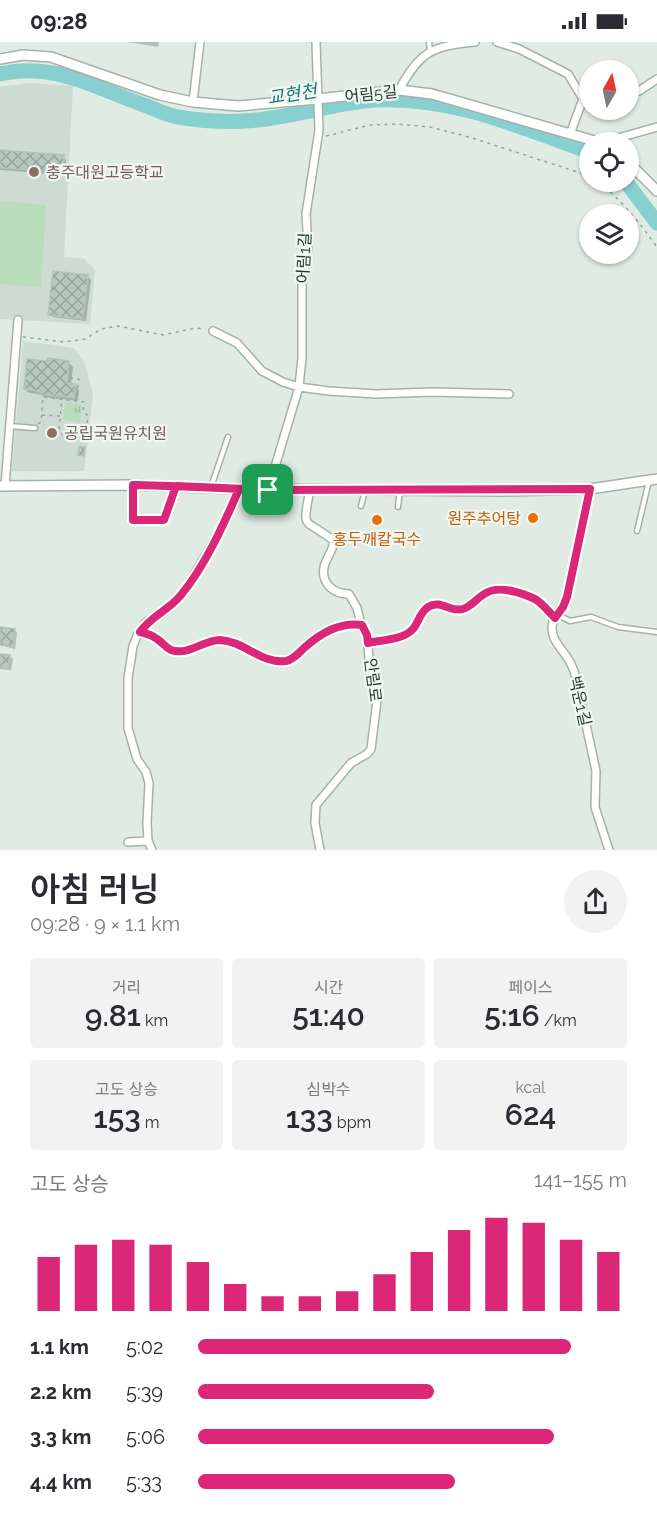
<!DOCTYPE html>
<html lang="ko">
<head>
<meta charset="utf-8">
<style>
  :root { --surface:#fff; --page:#f2f2f3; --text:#2b2b33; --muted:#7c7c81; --accent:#db2777 }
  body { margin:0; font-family:Raleway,"Noto Sans KR",sans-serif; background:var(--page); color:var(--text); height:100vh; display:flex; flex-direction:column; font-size:22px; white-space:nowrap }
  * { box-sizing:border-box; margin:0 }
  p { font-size:20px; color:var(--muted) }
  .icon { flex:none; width:33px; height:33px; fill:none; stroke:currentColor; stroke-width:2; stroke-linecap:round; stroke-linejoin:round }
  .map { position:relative; height:808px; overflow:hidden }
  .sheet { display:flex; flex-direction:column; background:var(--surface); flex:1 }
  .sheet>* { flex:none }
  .needle { width:39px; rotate:9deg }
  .buttons { position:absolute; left:579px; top:18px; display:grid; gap:12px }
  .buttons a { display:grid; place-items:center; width:60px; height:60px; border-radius:50%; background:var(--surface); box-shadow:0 2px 4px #0004; font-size:30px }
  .pin { position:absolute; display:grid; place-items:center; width:51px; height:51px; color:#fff; margin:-26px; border-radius:12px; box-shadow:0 3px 9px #0006 }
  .round { display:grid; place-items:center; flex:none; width:63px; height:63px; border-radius:32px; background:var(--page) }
  .summary { display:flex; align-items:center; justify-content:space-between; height:102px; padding:0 30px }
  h1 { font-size:33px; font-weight:600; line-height:45px }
  .figures { display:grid; grid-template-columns:repeat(3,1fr); gap:9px; height:102px; padding:6px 30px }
  .figures div { display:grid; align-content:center; border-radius:6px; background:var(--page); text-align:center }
  .figures b { font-size:30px; font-weight:600 }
  .figures small { font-size:16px; font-weight:400 }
  .figures p { font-size:16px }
  .chart { height:168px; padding:12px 30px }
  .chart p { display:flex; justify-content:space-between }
  .chart svg { width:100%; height:108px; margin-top:6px; stroke:var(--accent); stroke-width:6 }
  ul { padding:0 30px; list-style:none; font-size:20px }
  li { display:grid; grid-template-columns:96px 72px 1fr; align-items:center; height:45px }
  li i { height:15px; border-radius:8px; background:var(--accent) }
  .status { display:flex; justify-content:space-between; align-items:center; height:42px; padding:0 30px; background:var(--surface); direction:ltr }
  .status svg { height:16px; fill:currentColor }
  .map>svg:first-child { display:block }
  .built { fill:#cedbd3 }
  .grass { fill:#b8dcbc }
  .park { fill:url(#park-tufts) }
  .shadow { fill:#0003 }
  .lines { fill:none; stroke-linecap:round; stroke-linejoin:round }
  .river { stroke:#87d0cf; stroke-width:15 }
  .building { fill:url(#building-cross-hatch); stroke:#b2c4ba; stroke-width:1.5 }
  .service-casing { stroke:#a3b3aa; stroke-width:7 }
  .minor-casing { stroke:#a3b3aa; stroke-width:10 }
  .tertiary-casing { stroke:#a3b3aa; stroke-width:12 }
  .path { stroke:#80af98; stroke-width:1.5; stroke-dasharray:3 4.5; stroke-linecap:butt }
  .service { stroke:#fff; stroke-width:4 }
  .minor { stroke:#fff; stroke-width:7 }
  .tertiary { stroke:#fff; stroke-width:9 }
  .route-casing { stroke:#fff; stroke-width:12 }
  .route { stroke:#db2777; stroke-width:8 }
  .education-dot { fill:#8d6e63; stroke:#f0f7f3; stroke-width:2 }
  .food-dot { fill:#e8710a; stroke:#f0f7f3; stroke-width:2 }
  .labels { text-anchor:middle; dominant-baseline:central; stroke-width:4.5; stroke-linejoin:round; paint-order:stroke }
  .street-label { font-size:16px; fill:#213b2f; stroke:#f0f7f3 }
  .education-label { font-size:16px; fill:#785e54; stroke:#f0f7f3; text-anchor:start }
  .food-label { font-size:16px; fill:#c56008; stroke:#f0f7f3; text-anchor:end }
  .water-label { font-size:18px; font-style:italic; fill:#1b7775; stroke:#f0f7f3 }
</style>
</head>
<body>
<div class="status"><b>09:28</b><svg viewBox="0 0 49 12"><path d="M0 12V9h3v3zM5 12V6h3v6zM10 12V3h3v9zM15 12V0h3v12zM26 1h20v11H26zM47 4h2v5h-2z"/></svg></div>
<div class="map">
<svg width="657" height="808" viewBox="0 0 657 808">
  <defs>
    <pattern id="park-tufts" width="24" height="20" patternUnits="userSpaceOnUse" patternTransform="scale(1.5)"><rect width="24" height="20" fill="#b8dcbc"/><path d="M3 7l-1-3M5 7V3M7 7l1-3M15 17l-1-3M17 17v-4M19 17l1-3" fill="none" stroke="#9ebea2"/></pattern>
    <pattern id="building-cross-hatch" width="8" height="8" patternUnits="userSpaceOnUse" patternTransform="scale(1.5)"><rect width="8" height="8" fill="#b8c8bf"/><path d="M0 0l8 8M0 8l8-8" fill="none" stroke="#95a49c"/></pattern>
  </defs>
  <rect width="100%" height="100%" fill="#e0ebe4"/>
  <path class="built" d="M 30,41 L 73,44 L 64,215 L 83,216 L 95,228 L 90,282 L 0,277 L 0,45 Z
    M 23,299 L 74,306 L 85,322 L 93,353 L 84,429 L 12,429 Z"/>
  <path class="grass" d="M 0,159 L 46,163 L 41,245 L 0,242 Z"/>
  <path class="park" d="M 65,360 L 82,362 L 80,380 L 63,378 Z"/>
  <path class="shadow" d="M 128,0 L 159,0 L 158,5 Z
    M 0,110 L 63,115 L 66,118 L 65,133 L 0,128 Z
    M 88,235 L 91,238 L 86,279 L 53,275 L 50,272 Z
    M 68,320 L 73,325 L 71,343 L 75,343 L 79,348 L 78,359 L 44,355 L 40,352 L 29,351 L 25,347 Z
    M 0,587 L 14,588 L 17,591 L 15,607 L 0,603 Z
    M 0,613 L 9,614 L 13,617 L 11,628 L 0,627 Z"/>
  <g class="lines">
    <path class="river" d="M 0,32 C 55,19 97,47 147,64 C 157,68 167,73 178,75 C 208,80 242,81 272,76 C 307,71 341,60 375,58 C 451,54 520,85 590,110
      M 626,140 L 657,181"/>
  </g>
  <path class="building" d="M 0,108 L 64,113 L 63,130 L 0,126 Z
    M 53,229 L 88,233 L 83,277 L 48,273 Z
    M 47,316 L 69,319 L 67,341 L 76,342 L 74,356 L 38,352 L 38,349 L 24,347 L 27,317 L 47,319 Z
    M 79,405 L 85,405 L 84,414 L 78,413 Z
    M 0,585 L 15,587 L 13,604 L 0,603 Z
    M 0,612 L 10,613 L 8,626 L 0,625 Z"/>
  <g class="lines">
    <defs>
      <path id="service" d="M 429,0 L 430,9
        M 9,384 L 35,386
        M 133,444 L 133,478 L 164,478 L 176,445
        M 211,445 L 228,395
        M 361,464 L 365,449
        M 398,465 L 400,448
        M 637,489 L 649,439
        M 561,568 L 562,575 L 570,579 L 591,575 L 618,585 L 657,590
        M 369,601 C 382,598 403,597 412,587 C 419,581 419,570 428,565 C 442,557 451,571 464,567 C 472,564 478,555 486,551 C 497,544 529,551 539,560 C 544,564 549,571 554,576"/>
      <path id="minor" d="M 497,0 L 519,7 L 568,32 L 583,57 L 570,92
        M 399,48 C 420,10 431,4 475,0
        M 628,51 L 639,49 L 657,37
        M 193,60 L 200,0
        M 604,100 L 657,85
        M 213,289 L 237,301 L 262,329 L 283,340 L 299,345 L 329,349 L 376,352 L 433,350 L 509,352
        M 5,444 L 18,278
        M 590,447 L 567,555 C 564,564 556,570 553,580 C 548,598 564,607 571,622 C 573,626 575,631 576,636 L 596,729 L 595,765 L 609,808
        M 268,448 L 299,345 L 302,316 L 302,242 L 308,205 L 306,172 L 319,88 L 316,0
        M 310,448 C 301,491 305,475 334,499 C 333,509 326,516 324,525 C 321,542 334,552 349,552 L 357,566 L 362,586 L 367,593 L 371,639 L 377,659 L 371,707 L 367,712 L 351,721 L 316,763 L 315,781 L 320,808
        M 140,590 C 146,592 152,593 157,597 C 162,600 165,606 171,608 C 190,613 203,598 220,598 C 244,599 261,622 285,619 C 293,618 299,611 304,606 C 321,591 339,579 362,583
        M 128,800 L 148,799
        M 152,808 L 148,799 L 147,781 L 149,741 L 146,730 L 137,717 L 128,686 L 128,636 L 133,604 L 137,594 L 146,580 L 164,569 L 183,551 L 226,479 L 239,447"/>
      <path id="tertiary" d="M 0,17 L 23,13 L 51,15 L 160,53 L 193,60 L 238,64 L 318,57 L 399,48 L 432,52 L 598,100
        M 628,120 L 657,149
        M 0,444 L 133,443 L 239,447 L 504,449 L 590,447 L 657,437"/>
    </defs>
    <use href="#service" class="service-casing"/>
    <use href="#minor" class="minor-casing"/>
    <use href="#tertiary" class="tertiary-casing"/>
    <path class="path" d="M 326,94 L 370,83 L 397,82 L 430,85 L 469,95 L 590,134
      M 599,140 C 622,159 640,181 657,205
      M 23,295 L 64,300 L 85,297 L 101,287 L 118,284 L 163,293 L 195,286 L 205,287
      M 70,336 L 79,337 L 76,358
      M 42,373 L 61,374
      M 38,382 L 41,380 L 43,355 L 84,360 L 83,369 L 88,374 L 86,391 L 81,395 L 63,393 L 59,387 L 62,357
      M 76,396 L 80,403"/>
    <use href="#service" class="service"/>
    <use href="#minor" class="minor"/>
    <use href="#tertiary" class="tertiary"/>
  </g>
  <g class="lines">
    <defs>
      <path id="route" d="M 268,448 L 176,444 L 164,478 L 133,478 L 133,443 C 168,444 204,445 239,447 C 224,482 205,524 181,553 C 169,568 151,574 140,590 C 145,591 152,593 157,597 C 162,600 165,605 171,608 C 189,614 203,598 220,598 C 244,599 261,622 286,619 C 293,618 299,611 304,606 C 321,591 339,580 362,583 L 367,593 L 368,601 C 381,598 402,598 412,588 C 419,581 419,571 428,565 C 441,557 451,571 463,567 C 472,564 478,555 486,551 C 499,543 522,551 535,557 C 542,561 549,570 555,576 L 563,565 L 567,555 L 590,447 L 268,448"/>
    </defs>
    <use href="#route" class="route-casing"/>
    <use href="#route" class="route"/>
  </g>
  <g class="education-dot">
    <circle cx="34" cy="130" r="6"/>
    <circle cx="52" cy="391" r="6"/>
  </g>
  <g class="food-dot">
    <circle cx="533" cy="476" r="6"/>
    <circle cx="377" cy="478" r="6"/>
  </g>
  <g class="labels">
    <g class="street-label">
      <text transform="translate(371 52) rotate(-6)">어림5길</text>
      <text transform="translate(304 216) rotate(-87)">어림1길</text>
      <text transform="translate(373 638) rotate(83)">안림로</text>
      <text transform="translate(580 659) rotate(77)">백운1길</text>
    </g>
    <g class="education-label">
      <text x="46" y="130">충주대원고등학교</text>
      <text x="64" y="391">공립국원유치원</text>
    </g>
    <g class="food-label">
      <text x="521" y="476">원주추어탕</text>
      <text x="377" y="497" text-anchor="middle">홍두깨칼국수</text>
    </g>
    <g class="water-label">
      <text transform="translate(292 52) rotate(-9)">교현천</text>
    </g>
  </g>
</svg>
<div class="buttons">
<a><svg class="needle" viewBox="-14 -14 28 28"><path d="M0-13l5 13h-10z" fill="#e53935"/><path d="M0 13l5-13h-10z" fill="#7c7c81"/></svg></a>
<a><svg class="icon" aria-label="locate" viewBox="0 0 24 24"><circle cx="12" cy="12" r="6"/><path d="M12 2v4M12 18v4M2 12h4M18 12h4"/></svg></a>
<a><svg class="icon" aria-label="layers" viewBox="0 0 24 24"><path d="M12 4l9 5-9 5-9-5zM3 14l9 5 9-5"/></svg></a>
</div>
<div class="pin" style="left:268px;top:448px;background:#1e9e55"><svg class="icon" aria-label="arrive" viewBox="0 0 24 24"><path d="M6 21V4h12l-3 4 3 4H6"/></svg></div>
</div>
<section class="sheet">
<div class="summary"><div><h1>아침 러닝</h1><p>09:28 · 9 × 1.1 km</p></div><a class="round"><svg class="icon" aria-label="share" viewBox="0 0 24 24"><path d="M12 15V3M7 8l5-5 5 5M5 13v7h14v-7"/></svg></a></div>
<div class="figures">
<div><p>거리</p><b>9.81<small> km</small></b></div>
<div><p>시간</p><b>51:40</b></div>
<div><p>페이스</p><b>5:16<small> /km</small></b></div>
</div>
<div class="figures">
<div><p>고도 상승</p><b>153<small> m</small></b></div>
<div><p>심박수</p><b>133<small> bpm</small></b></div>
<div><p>kcal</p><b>624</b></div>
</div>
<div class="chart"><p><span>고도 상승</span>141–155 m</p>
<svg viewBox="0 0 160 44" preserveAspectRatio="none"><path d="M5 44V22M15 44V17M25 44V15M35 44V17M45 44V24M55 44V33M65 44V38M75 44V38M85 44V36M95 44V29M105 44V20M115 44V11M125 44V6M135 44V8M145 44V15M155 44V20"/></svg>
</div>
<ul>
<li><b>1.1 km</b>5:02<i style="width:87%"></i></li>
<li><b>2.2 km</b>5:39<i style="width:55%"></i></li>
<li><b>3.3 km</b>5:06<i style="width:83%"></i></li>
<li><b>4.4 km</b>5:33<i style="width:60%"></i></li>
</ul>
</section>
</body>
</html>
